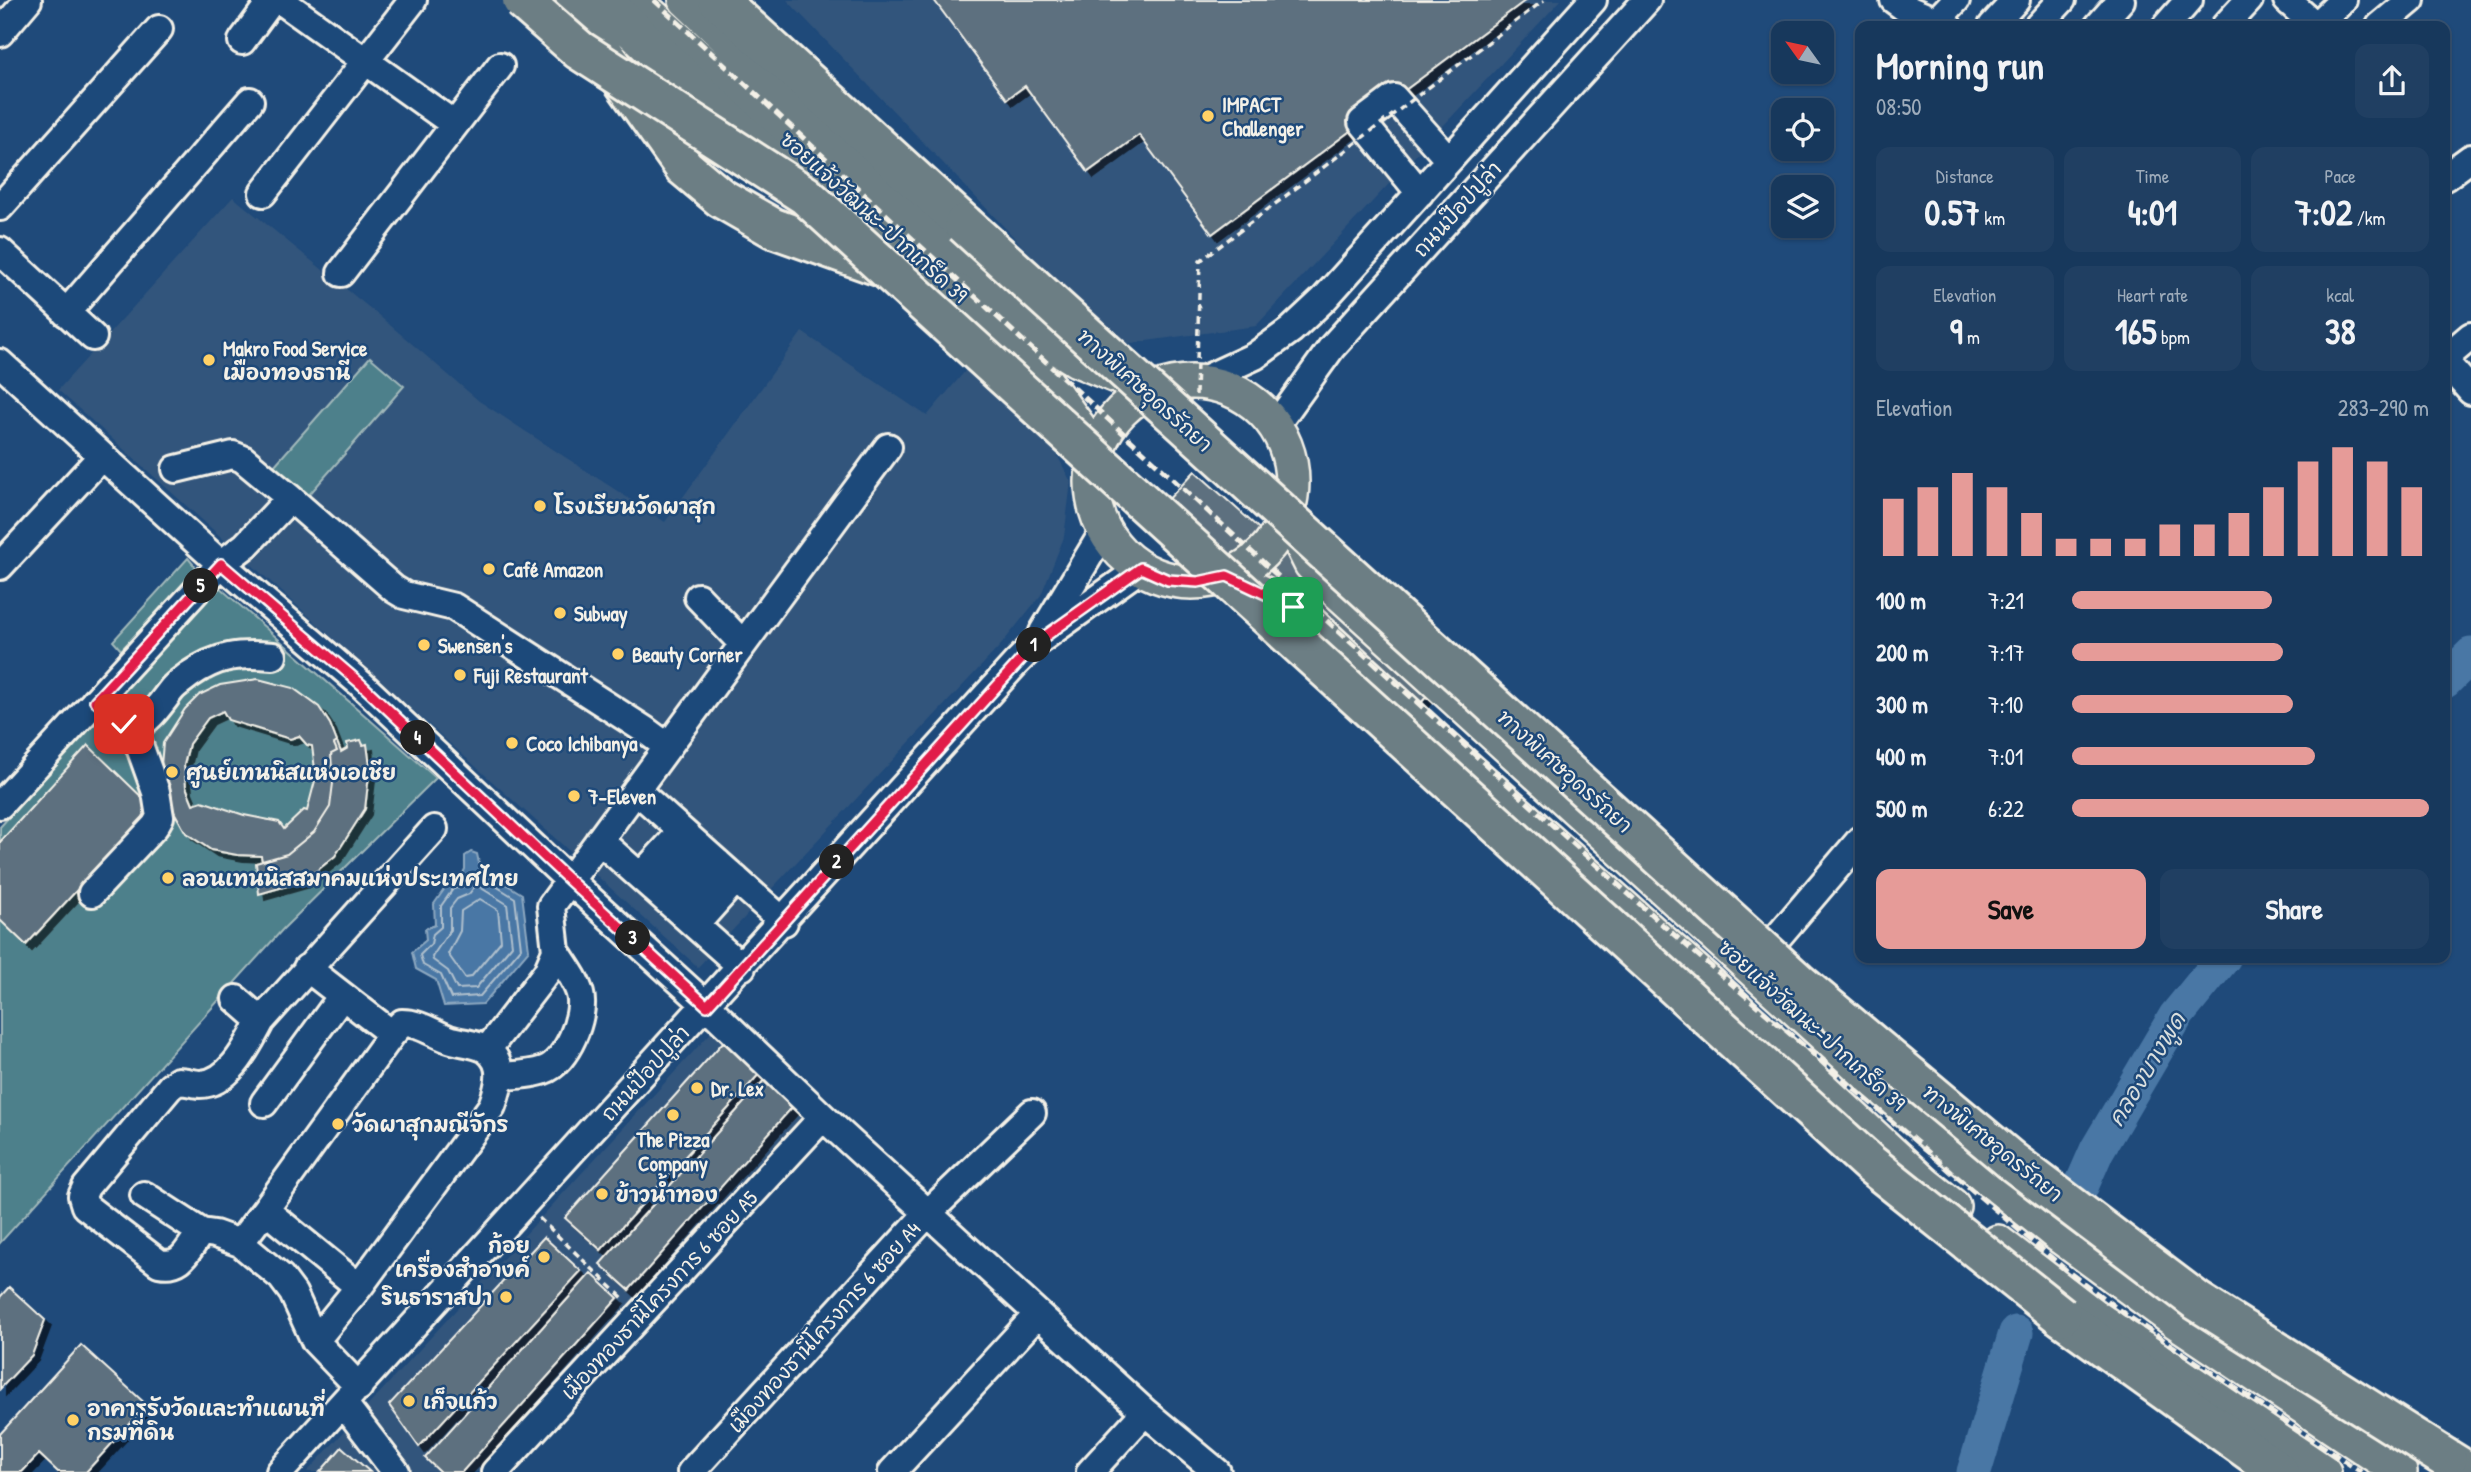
<!DOCTYPE html>
<html lang="en">
<head>
<meta charset="utf-8">
<style>
  :root { --surface:#17385c; --page:#203f62; --text:#f1f3f6; --muted:#9eacbb; --line:#365272; --accent:#e69b98 }
  body { margin:0; font-family:"Patrick Hand","Playpen Sans Thai",sans-serif; background:var(--page); color:var(--text); height:100vh; display:flex; flex-direction:column; font-size:26px; white-space:nowrap }
  * { box-sizing:border-box; margin:0 }
  p { font-size:23px; color:var(--muted) }
  .icon { flex:none; width:38px; height:38px; fill:none; stroke:currentColor; stroke-width:2; stroke-linecap:round; stroke-linejoin:round }
  .map { position:relative; flex:1; overflow:hidden }
  .drawer { position:absolute; left:1855px; top:21px; width:595px; height:942px; display:flex; flex-direction:column; background:var(--surface); border-radius:14px; box-shadow:0 2px 5px #0004,0 0 0 2px var(--line) }
  .drawer>* { flex:none }
  .needle { width:46px; rotate:303deg }
  .fabs { position:absolute; left:1771px; top:21px; display:grid; gap:14px }
  .fabs a { display:grid; place-items:center; width:63px; height:63px; border-radius:14px; background:var(--surface); box-shadow:0 2px 5px #0004,0 0 0 2px var(--line); font-size:35px }
  .pin { position:absolute; display:grid; place-items:center; width:60px; height:60px; color:#fff; margin:-30px; border-radius:14px; box-shadow:0 4px 10px #0006 }
  .km { position:absolute; width:35px; height:35px; margin:-18px; border-radius:50%; background:#222; color:#fff; font-size:19px; line-height:35px; text-align:center }
  .round { display:grid; place-items:center; flex:none; width:74px; height:74px; border-radius:14px; background:var(--page) }
  .summary { display:flex; align-items:center; justify-content:space-between; height:119px; padding:0 21px }
  h1 { font-size:38px; font-weight:800; line-height:52px }
  .stats { display:grid; grid-template-columns:repeat(3,1fr); gap:10px; height:119px; padding:7px 21px }
  .stats div { display:grid; align-content:center; border-radius:14px; background:var(--page); text-align:center }
  .stats b { font-size:35px; font-weight:800 }
  .stats small { font-size:19px; font-weight:400 }
  .stats p { font-size:19px }
  .chart { height:196px; padding:14px 21px }
  .chart p { display:flex; justify-content:space-between }
  .chart svg { width:100%; height:126px; margin-top:7px; stroke:var(--accent); stroke-width:6 }
  .primary-button { display:flex; gap:14px; margin-top:auto; padding:14px 21px }
  .primary-button a { flex:1; height:80px; border-radius:14px; background:var(--accent); color:#111; font-size:28px; font-weight:800; line-height:80px; text-align:center }
  .primary-button a+a { background:var(--page); color:var(--text) }
  ul { padding:0 21px; list-style:none; font-size:23px }
  li { display:grid; grid-template-columns:112px 84px 1fr; align-items:center; height:52px }
  li i { height:18px; border-radius:9px; background:var(--accent) }
  .map>svg:first-child { display:block }
  .built { fill:#32557c }
  .green { fill:#4e808b; stroke:#a1b8ba; stroke-width:2 }
  .water { fill:#4977a5; stroke:#8da8c0; stroke-width:2 }
  .lines { fill:none; stroke-linecap:round; stroke-linejoin:round }
  .shore { stroke:#b0c0cd; stroke-width:2 }
  .river { stroke:#4977a5; stroke-width:35 }
  .building { fill:#5d707f; stroke:#f4f1e8; stroke-width:2; fill-rule:evenodd; filter:url(#shadow) }
  .minor-casing { stroke:#f4f1e8; stroke-width:32 }
  .major-casing { stroke:#f4f1e8; stroke-width:38 }
  .highway-casing { stroke:#f4f1e8; stroke-width:44 }
  .path { stroke:#f4f1e8; stroke-width:3.5; stroke-dasharray:7 5; stroke-linecap:butt }
  .minor { stroke:#1f4a7a; stroke-width:26 }
  .major { stroke:#6c7e84; stroke-width:33 }
  .highway { stroke:#6c7e84; stroke-width:38 }
  .rail { stroke:#f4f1e8; stroke-width:5; stroke-dasharray:10 5; stroke-linecap:butt }
  .highway-bridge-casing { stroke:#f4f1e8; stroke-width:44; stroke-linecap:butt }
  .path-bridge { stroke:#f4f1e8; stroke-width:3.5; stroke-dasharray:7 5; stroke-linecap:butt }
  .highway-bridge { stroke:#6c7e84; stroke-width:38 }
  .route-casing { stroke:#fff; stroke-width:14 }
  .route { stroke:#e11d48; stroke-width:9 }
  .poi-dot { fill:#ffd166; stroke:#1f4a7a; stroke-width:2.5 }
  .labels { text-anchor:middle; dominant-baseline:central; stroke-width:5; stroke-linejoin:round; paint-order:stroke }
  .poi-label { font-size:21px; font-weight:bold; fill:#f4f1e8; stroke:#1f4a7a; text-anchor:start }
  .street-label { font-size:21px; fill:#f4f1e8; stroke:#1f4a7a }
  .water-label { font-size:23px; font-style:italic; fill:#dadfde; stroke:#1f4a7a }
</style>
</head>
<body>
<div class="map">
<svg width="2471" height="1472" viewBox="0 0 2471 1472">
  <defs>
    <filter id="shadow"><feDropShadow dx="6" dy="6" stdDeviation="0" flood-color="#0009"/></filter>
  </defs>
  <rect width="100%" height="100%" fill="#1f4a7a"/>
  <filter id="ink" filterUnits="userSpaceOnUse"><feTurbulence type="fractalNoise" baseFrequency=".0143" numOctaves="2"/><feDisplacementMap in="SourceGraphic" scale="14" xChannelSelector="R" yChannelSelector="G"/><feConvolveMatrix kernelMatrix="1 2 1 2 8 2 1 2 1" color-interpolation-filters="sRGB"/></filter>
  <g filter="url(#ink)">
    <path class="built" d="M 787,0 L 1561,0 L 1256,326 L 1117,345 Z
      M 233,197 L 377,314 L 479,401 L 665,522 L 802,332 L 927,416 L 966,370 L 1052,445 L 1071,482 L 1064,537 L 1041,595 L 1000,646 L 698,967 L 58,390 Z
      M 717,1026 L 809,1109 L 479,1472 L 307,1472 Z"/>
    <path class="green" d="M 370,357 L 404,386 L 308,496 L 274,466 Z
      M 188,558 L 198,570 L 121,650 L 113,641 Z
      M 218,586 L 436,778 L 283,929 L 0,1243 L 0,827 Z"/>
    <path class="water" d="M 471,852 L 477,854 L 480,868 L 522,894 L 529,950 L 483,1004 L 444,1006 L 436,980 L 416,969 L 412,952 L 426,940 L 425,929 L 435,925 L 434,904 L 450,881 L 459,882 L 465,869 L 465,856 Z"/>
    <g class="lines">
      <path class="shore" d="M 471,873 L 475,873 L 515,898 L 521,948 L 480,996 L 451,998 L 441,975 L 423,965 L 420,955 L 431,944 L 433,934 L 441,927 L 441,906 L 453,889 L 464,886 Z
        M 475,886 L 478,886 L 507,904 L 512,945 L 476,988 L 457,989 L 448,971 L 433,960 L 432,957 L 450,930 L 450,908 L 457,899 L 469,894 Z
        M 480,899 L 498,910 L 501,941 L 471,977 L 465,978 L 448,954 L 460,931 L 461,911 Z"/>
      <path class="river" d="M 2445,681 L 2471,655
        M 2080,1189 L 2097,1150 L 2176,1016 L 2224,957
        M 1974,1472 L 2016,1333"/>
    </g>
    <path class="building" d="M 934,0 L 1526,0 L 1212,234 L 1139,135 L 1088,172 L 1025,86 L 1007,99 Z
      M 1195,471 L 1435,687 L 1405,721 L 1164,504 Z
      M 258,679 L 293,688 L 319,707 L 330,724 L 337,742 L 334,744 L 337,751 L 331,754 L 333,783 L 330,807 L 314,832 L 287,854 L 262,861 L 261,856 L 237,855 L 211,850 L 186,833 L 172,808 L 164,779 L 160,777 L 163,743 L 185,709 L 199,695 L 220,685 ZM 223,711 L 228,720 L 290,739 L 299,736 L 307,745 L 312,746 L 316,777 L 307,811 L 304,810 L 284,829 L 279,822 L 244,815 L 202,801 L 193,804 L 186,787 L 184,765 L 189,744 L 208,718 Z
      M 361,740 L 363,745 L 367,744 L 370,766 L 365,809 L 335,856 L 304,881 L 259,894 L 256,863 L 287,854 L 314,832 L 330,807 L 333,783 L 331,754 L 337,751 L 334,744 L 337,742 L 341,752 L 348,748 L 347,743 Z
      M 88,745 L 153,808 L 26,945 L 0,920 L 0,842 Z
      M 725,1040 L 761,1072 L 601,1250 L 565,1218 Z
      M 766,1078 L 795,1104 L 629,1290 L 600,1264 Z
      M 544,1237 L 581,1271 L 419,1447 L 389,1405 Z
      M 591,1273 L 618,1298 L 462,1472 L 440,1472 L 425,1458 Z
      M 9,1287 L 45,1320 L 32,1355 L 0,1389 L 0,1297 Z
      M 81,1345 L 147,1405 L 86,1472 L 58,1472 L 39,1454 L 22,1472 L 0,1472 L 0,1434 Z
      M 342,1447 L 370,1472 L 320,1472 Z"/>
    <g class="lines">
      <defs>
        <path id="minor" d="M 280,0 L 454,124
          M 1894,0 L 1905,8 L 1948,26
          M 2287,0 L 2316,26
          M 1936,21 L 1956,0
          M 1992,26 L 2016,0
          M 2038,26 L 2062,0
          M 2098,26 L 2121,0
          M 2166,26 L 2189,0
          M 2225,26 L 2249,0
          M 2316,26 L 2343,0
          M 2380,26 L 2411,0
          M 0,33 L 28,0
          M 242,41 L 272,0
          M 2445,177 L 2471,158
          M 263,193 L 413,0
          M 1420,193 L 1362,122 L 1394,98 L 1449,160
          M 0,207 L 159,29
          M 0,251 L 93,337
          M 341,273 L 500,66
          M 66,313 L 250,101
          M 2445,358 L 2471,336
          M 2445,362 L 2471,391
          M 0,363 L 221,564 L 361,684 L 570,881 L 707,1006 L 823,1117 L 1145,1412 L 1217,1472
          M 1201,381 L 1255,356 L 1291,330 L 1324,299 L 1593,0
          M 1276,425 L 1332,347 L 1647,0
          M 176,469 L 233,455 L 243,459 L 290,498
          M 0,566 L 102,456
          M 698,597 L 743,644
          M 1043,632 L 1104,531
          M 95,701 L 123,724 L 133,728 C 151,720 160,704 172,689 C 176,684 183,680 189,675 C 218,655 239,653 273,656
          M 636,790 L 784,922
          M 0,805 L 221,564 L 246,545 L 290,498 L 394,589 L 404,595 L 454,607 L 645,730 L 668,747
          M 599,840 L 742,967
          M 641,876 L 682,831
          M 92,893 L 155,826 L 160,817 L 156,792 L 133,728
          M 659,893 L 700,847
          M 677,909 L 718,863
          M 695,925 L 736,879
          M 1765,952 L 1860,840
          M 307,968 L 392,1034
          M 236,999 L 261,1021 L 434,829
          M 487,1050 L 547,972 L 556,951 L 551,906 L 888,447
          M 500,1076 C 514,1075 531,1075 544,1070 C 566,1063 586,1016 580,994 C 576,979 564,964 556,951
          M 264,1103 L 342,996
          M 144,1195 L 201,1232 L 215,1234 L 240,1243 L 281,1277 L 293,1293 L 315,1341 L 359,1387
          M 265,1210 L 392,1034 L 402,1023 C 421,1023 432,1033 449,1039 C 460,1043 477,1043 487,1050 C 506,1064 499,1087 492,1106 L 359,1287
          M 201,1232 C 187,1250 183,1268 159,1263 L 85,1206 L 82,1196 L 86,1187 L 170,1087 L 178,1081 C 186,1081 193,1084 200,1084 C 230,1084 249,1043 261,1021
          M 240,1243 L 265,1210 L 359,1287 L 315,1341
          M 344,1404 L 396,1472
          M 280,1472 L 1016,663 L 1037,642 L 1141,568
          M 495,1472 L 823,1117
          M 691,1472 L 928,1213 L 1032,1113
          M 892,1472 L 1038,1314
          M 1090,1472 L 1145,1412"/>
        <path id="major" d="M 635,0 L 960,295 L 1041,375 L 1089,441
          M 686,0 L 1047,341 L 1077,360 L 1133,383
          M1092 482a100 100 0 1 1 200 0a100 100 0 1 1-200 0Z
          M 1294,530 L 1311,564 L 1328,583 L 1936,1137 L 2058,1235 L 2175,1321 L 2400,1472
          M 1239,582 L 1293,607 L 1436,740 L 1708,982 L 1925,1184 L 1953,1206
          M 1998,1242 L 2094,1316 L 2324,1472"/>
        <path id="highway" d="M 557,0 L 583,24 L 684,167 L 721,198 L 773,228 L 960,295
          M 602,0 L 774,164
          M 718,0 L 964,224
          M 2061,1316 L 2279,1472
          M 2447,1459 L 2468,1472"/>
      </defs>
      <use href="#minor" class="minor-casing"/>
      <use href="#major" class="major-casing"/>
      <use href="#highway" class="highway-casing"/>
      <path class="path" d="M 539,1218 L 625,1300"/>
      <use href="#minor" class="minor"/>
      <use href="#major" class="major"/>
      <use href="#highway" class="highway"/>
      <path class="rail" d="M 654,0 L 1293,590 L 1665,927 L 2067,1271 L 2126,1315 L 2361,1472"/>
      <defs>
        <path id="highway-bridge" d="M 522,0 L 579,50 L 805,195 L 1869,1163 L 2061,1316
          M 964,224 L 1798,982 L 2013,1162 L 2197,1301 L 2447,1459"/>
      </defs>
      <use href="#highway-bridge" class="highway-bridge-casing"/>
      <path class="path-bridge" d="M 1196,395 L 1200,261 L 1544,0"/>
      <use href="#highway-bridge" class="highway-bridge"/>
    </g>
  </g>
  <g class="lines" filter="url(#ink)">
    <defs>
      <path id="route" d="M 124,724 L 95,701 L 221,564 L 361,684 L 570,881 L 707,1006 L 1037,642 L 1141,568 L 1168,580 L 1198,582 L 1227,576 L 1293,607"/>
    </defs>
    <use href="#route" class="route-casing"/>
    <use href="#route" class="route"/>
  </g>
  <g class="poi-dot">
    <circle cx="1208" cy="116" r="7"/>
    <circle cx="209" cy="360" r="7"/>
    <circle cx="540" cy="506" r="7"/>
    <circle cx="489" cy="569" r="7"/>
    <circle cx="560" cy="613" r="7"/>
    <circle cx="424" cy="645" r="7"/>
    <circle cx="618" cy="654" r="7"/>
    <circle cx="460" cy="675" r="7"/>
    <circle cx="512" cy="743" r="7"/>
    <circle cx="172" cy="772" r="7"/>
    <circle cx="574" cy="796" r="7"/>
    <circle cx="168" cy="878" r="7"/>
    <circle cx="697" cy="1088" r="7"/>
    <circle cx="673" cy="1115" r="7"/>
    <circle cx="338" cy="1124" r="7"/>
    <circle cx="602" cy="1194" r="7"/>
    <circle cx="544" cy="1257" r="7"/>
    <circle cx="506" cy="1297" r="7"/>
    <circle cx="409" cy="1401" r="7"/>
    <circle cx="73" cy="1420" r="7"/>
  </g>
  <g class="labels">
    <g class="poi-label">
      <text x="1222" y="104">IMPACT<tspan x="1222" dy="24">Challenger</tspan></text>
      <text x="223" y="348">Makro Food Service<tspan x="223" dy="24">เมืองทองธานี</tspan></text>
      <text x="554" y="506">โรงเรียนวัดผาสุก</text>
      <text x="503" y="569">Café Amazon</text>
      <text x="574" y="613">Subway</text>
      <text x="438" y="645">Swensen's</text>
      <text x="632" y="654">Beauty Corner</text>
      <text x="474" y="675">Fuji Restaurant</text>
      <text x="526" y="743">Coco Ichibanya</text>
      <text x="186" y="772">ศูนย์เทนนิสแห่งเอเชีย</text>
      <text x="588" y="796">7-Eleven</text>
      <text x="182" y="878">ลอนเทนนิสสมาคมแห่งประเทศไทย</text>
      <text x="711" y="1088">Dr. Lex</text>
      <text x="352" y="1124">วัดผาสุกมณีจักร</text>
      <text x="673" y="1139" text-anchor="middle">The Pizza<tspan x="673" dy="24">Company</tspan></text>
      <text x="616" y="1194">ข้าวน้ำทอง</text>
      <text x="530" y="1245" text-anchor="end">ก้อย<tspan x="530" dy="24">เครื่องสำอางค์</tspan></text>
      <text x="492" y="1297" text-anchor="end">รินธาราสปา</text>
      <text x="423" y="1401">เก็จแก้ว</text>
      <text x="87" y="1408">อาคารรังวัดและทำแผนที่<tspan x="87" dy="24">กรมที่ดิน</tspan></text>
    </g>
    <g class="street-label">
      <text transform="translate(1457 209) rotate(-48)">ถนนป๊อปปูล่า</text>
      <text transform="translate(874 217) rotate(42)">ซอยแจ้งวัฒนะ-ปากเกร็ด 39</text>
      <text transform="translate(1145 390) rotate(42)">ทางพิเศษอุดรรัถยา</text>
      <text transform="translate(1565 771) rotate(42)">ทางพิเศษอุดรรัถยา</text>
      <text transform="translate(1812 1025) rotate(42)">ซอยแจ้งวัฒนะ-ปากเกร็ด 39</text>
      <text transform="translate(645 1073) rotate(-48)">ถนนป๊อปปูล่า</text>
      <text transform="translate(1993 1143) rotate(39)">ทางพิเศษอุดรรัถยา</text>
      <text transform="translate(659 1295) rotate(-47)">เมืองทองธานีโครงการ 6 ซอย A5</text>
      <text transform="translate(824 1327) rotate(-48)">เมืองทองธานีโครงการ 6 ซอย A4</text>
    </g>
    <g class="water-label">
      <text transform="translate(2146 1069) rotate(-59)">คลองบางพูด</text>
    </g>
  </g>
</svg>
<div class="fabs">
<a><svg class="needle" viewBox="-14 -14 28 28"><path d="M0-13l5 13h-10z" fill="#e53935"/><path d="M0 13l5-13h-10z" fill="#9eacbb"/></svg></a>
<a><svg class="icon" aria-label="locate" viewBox="0 0 24 24"><circle cx="12" cy="12" r="6"/><path d="M12 2v4M12 18v4M2 12h4M18 12h4"/></svg></a>
<a><svg class="icon" aria-label="layers" viewBox="0 0 24 24"><path d="M12 4l9 5-9 5-9-5zM3 14l9 5 9-5"/></svg></a>
</div>
<div class="pin" style="left:1293px;top:607px;background:#1e9e55"><svg class="icon" aria-label="arrive" viewBox="0 0 24 24"><path d="M6 21V4h12l-3 4 3 4H6"/></svg></div>
<div class="pin" style="left:124px;top:724px;background:#d93025"><svg class="icon" aria-label="check" viewBox="0 0 24 24"><path d="M5 12l5 5 9-10"/></svg></div>
<b class="km" style="left:1034px;top:645px">1</b>
<b class="km" style="left:837px;top:862px">2</b>
<b class="km" style="left:633px;top:938px">3</b>
<b class="km" style="left:418px;top:738px">4</b>
<b class="km" style="left:201px;top:586px">5</b>
<section class="drawer">
<div class="summary"><div><h1>Morning run</h1><p>08:50</p></div><a class="round"><svg class="icon" aria-label="share" viewBox="0 0 24 24"><path d="M12 15V3M7 8l5-5 5 5M5 13v7h14v-7"/></svg></a></div>
<div class="stats">
<div><p>Distance</p><b>0.57<small> km</small></b></div>
<div><p>Time</p><b>4:01</b></div>
<div><p>Pace</p><b>7:02<small> /km</small></b></div>
</div>
<div class="stats">
<div><p>Elevation</p><b>9<small> m</small></b></div>
<div><p>Heart rate</p><b>165<small> bpm</small></b></div>
<div><p>kcal</p><b>38</b></div>
</div>
<div class="chart"><p><span>Elevation</span>283–290 m</p>
<svg viewBox="0 0 160 44" preserveAspectRatio="none"><path d="M5 44V24M15 44V20M25 44V15M35 44V20M45 44V29M55 44V38M65 44V38M75 44V38M85 44V33M95 44V33M105 44V29M115 44V20M125 44V11M135 44V6M145 44V11M155 44V20"/></svg>
</div>
<ul>
<li><b>100 m</b>7:21<i style="width:56%"></i></li>
<li><b>200 m</b>7:17<i style="width:59%"></i></li>
<li><b>300 m</b>7:10<i style="width:62%"></i></li>
<li><b>400 m</b>7:01<i style="width:68%"></i></li>
<li><b>500 m</b>6:22<i style="width:100%"></i></li>
</ul>
<div class="primary-button"><a>Save</a><a>Share</a></div>
</section>
</div>
</body>
</html>
